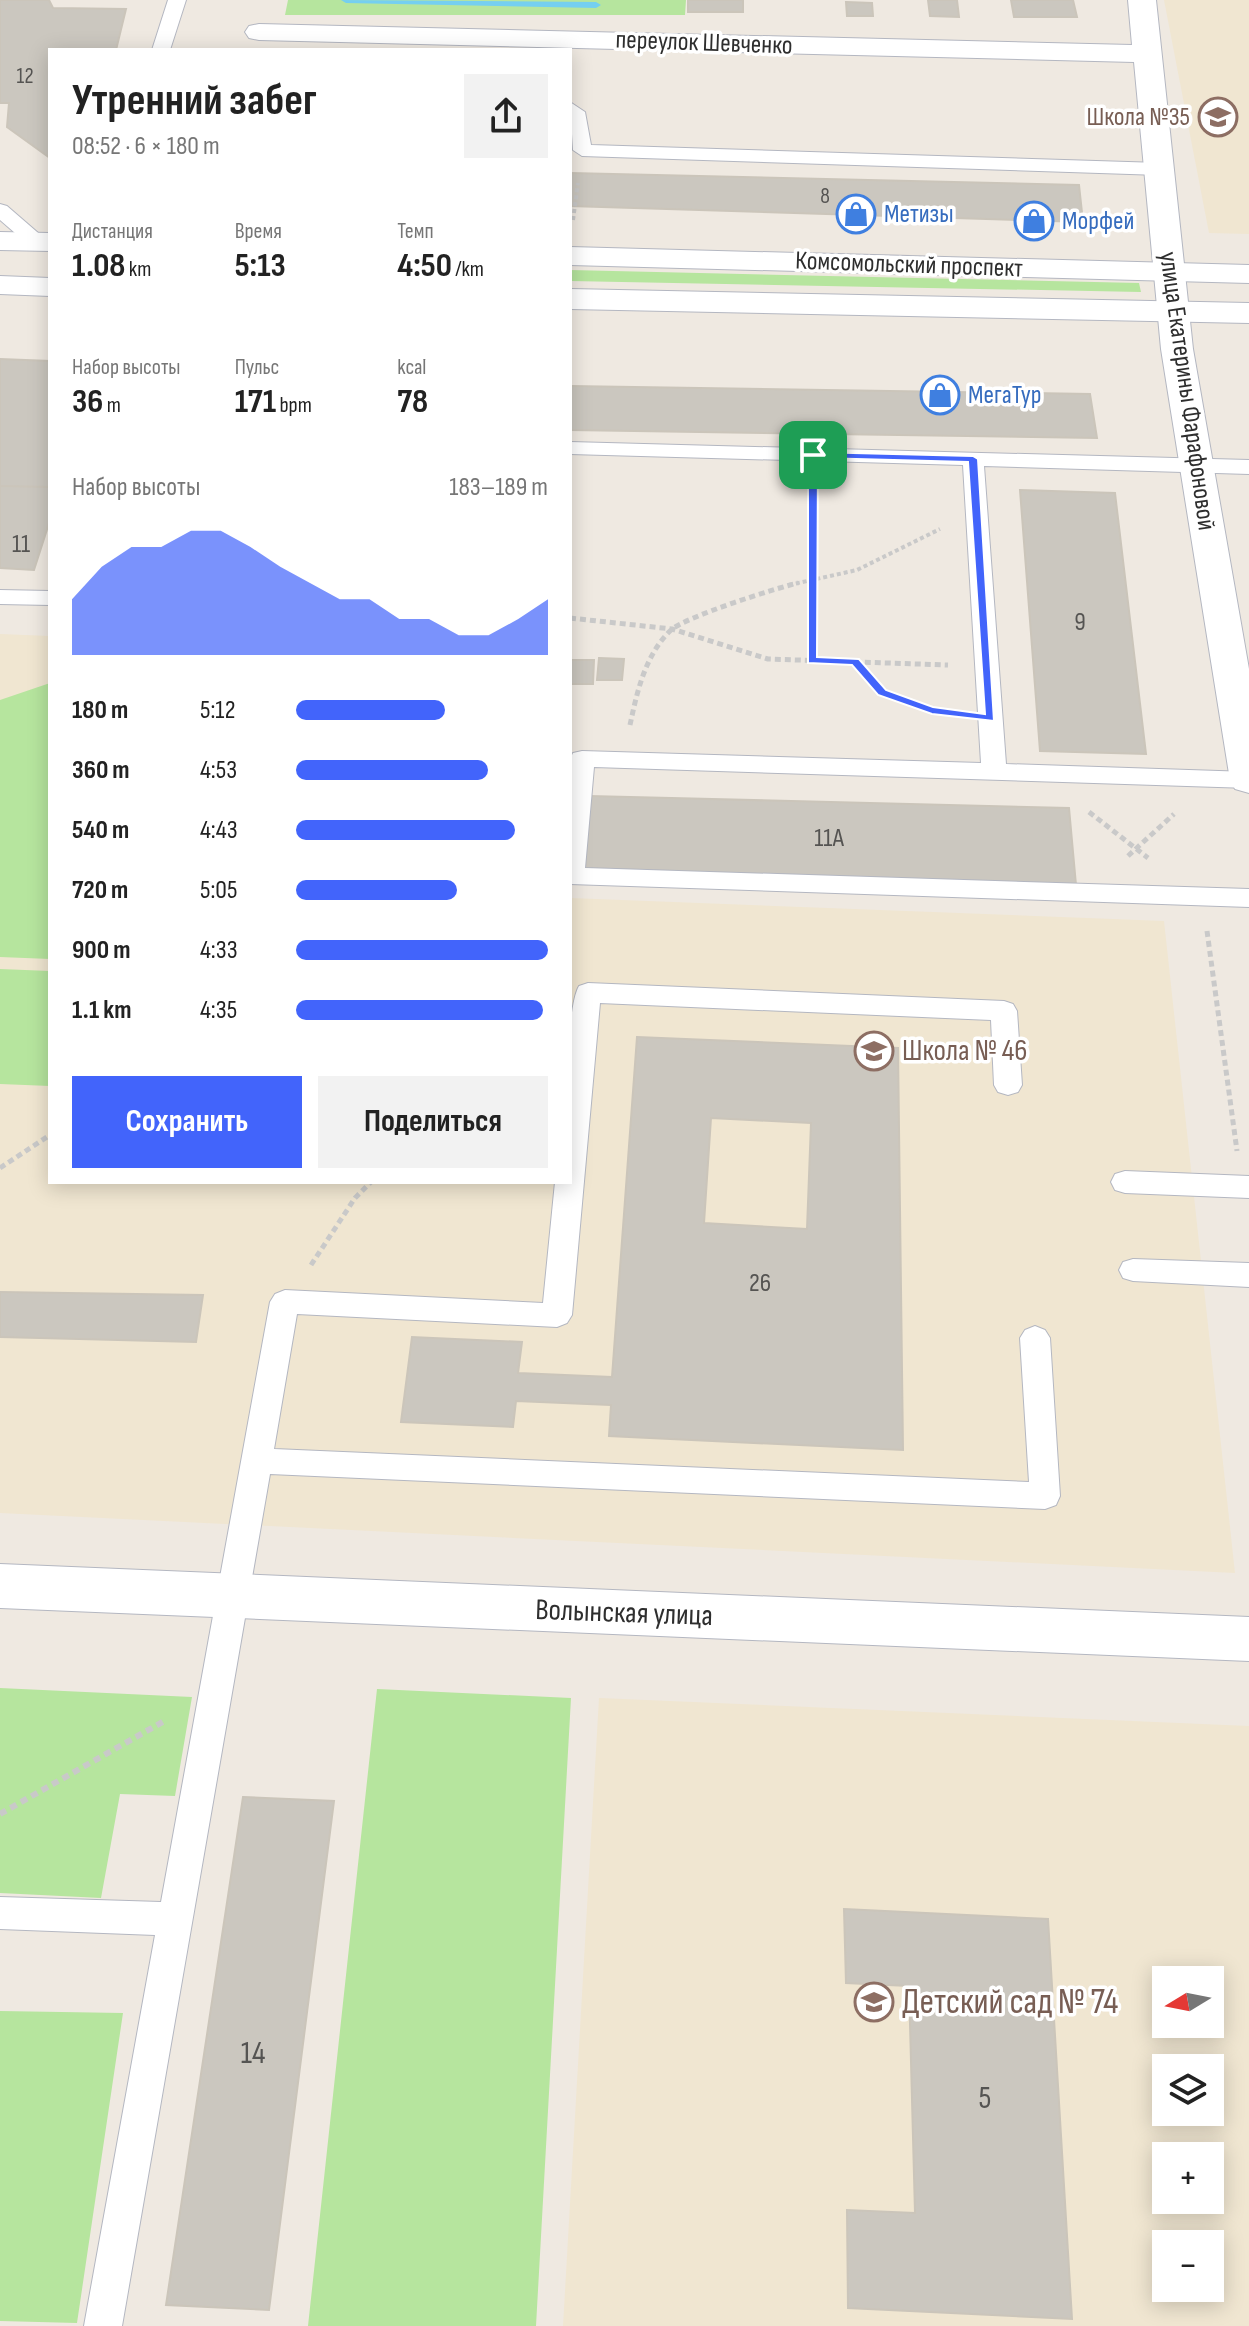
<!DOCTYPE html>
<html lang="ru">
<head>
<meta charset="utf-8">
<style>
  :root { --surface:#fff; --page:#f2f2f2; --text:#222; --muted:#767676; --accent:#4264fb }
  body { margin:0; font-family:"Sofia Sans Condensed",sans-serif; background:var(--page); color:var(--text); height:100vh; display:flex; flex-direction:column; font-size:30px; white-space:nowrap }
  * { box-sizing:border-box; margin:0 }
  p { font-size:26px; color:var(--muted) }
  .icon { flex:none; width:44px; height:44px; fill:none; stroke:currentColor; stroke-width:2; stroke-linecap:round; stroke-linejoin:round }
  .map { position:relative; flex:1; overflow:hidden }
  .side { position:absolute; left:48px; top:48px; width:524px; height:1136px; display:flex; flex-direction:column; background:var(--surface); border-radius:0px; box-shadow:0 4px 20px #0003 }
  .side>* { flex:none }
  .needle { width:52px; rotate:260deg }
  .fabs { position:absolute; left:1152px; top:1966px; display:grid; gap:16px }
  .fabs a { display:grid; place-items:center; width:72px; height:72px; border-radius:0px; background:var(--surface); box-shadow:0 4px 20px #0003; font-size:40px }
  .pin { position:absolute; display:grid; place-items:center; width:68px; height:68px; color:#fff; margin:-34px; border-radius:16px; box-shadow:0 4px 12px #0006 }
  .round { display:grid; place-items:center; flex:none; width:84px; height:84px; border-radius:0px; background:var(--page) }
  .summary { display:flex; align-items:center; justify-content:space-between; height:136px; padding:0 24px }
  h1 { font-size:44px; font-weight:700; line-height:60px }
  .metrics { display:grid; grid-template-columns:repeat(3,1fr); gap:12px; height:136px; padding:8px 24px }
  .metrics div { display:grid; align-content:center }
  .metrics b { font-size:34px; font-weight:700 }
  .metrics small { font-size:22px; font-weight:400 }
  .metrics p { font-size:22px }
  .chart { height:224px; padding:16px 24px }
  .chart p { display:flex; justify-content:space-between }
  .chart svg { width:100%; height:144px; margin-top:8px; fill:var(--accent); opacity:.7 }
  .primary-button { display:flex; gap:16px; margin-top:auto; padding:16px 24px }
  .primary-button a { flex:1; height:92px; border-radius:0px; background:var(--accent); color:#fff; font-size:32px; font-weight:700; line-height:92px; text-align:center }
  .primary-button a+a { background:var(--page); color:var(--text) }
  ul { padding:0 24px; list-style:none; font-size:26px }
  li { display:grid; grid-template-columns:128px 96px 1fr; align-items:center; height:60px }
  li i { height:20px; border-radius:10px; background:var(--accent) }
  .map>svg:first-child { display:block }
  .education { fill:#f0e6d1; fill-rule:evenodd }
  .green { fill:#b6e59e }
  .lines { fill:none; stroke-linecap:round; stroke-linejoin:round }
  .stream { fill:#75cff0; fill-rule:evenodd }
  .building { fill:#cbc7bf; stroke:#cbc5ba; stroke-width:2; fill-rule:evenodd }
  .service-casing { stroke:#b4b7c1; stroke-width:2 }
  .minor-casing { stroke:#b4b7c1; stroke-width:2 }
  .tertiary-casing { stroke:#b4b7c1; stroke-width:2 }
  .path-far2 { stroke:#c9c9c9; stroke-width:4; stroke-dasharray:4 3; stroke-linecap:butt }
  .path-far1 { stroke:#c9c9c9; stroke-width:5; stroke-dasharray:6 4; stroke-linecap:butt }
  .path { stroke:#c9c9c9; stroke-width:6; stroke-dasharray:7 5; stroke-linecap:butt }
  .service { fill:#fff; fill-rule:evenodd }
  .minor { fill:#fff; fill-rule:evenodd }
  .tertiary { fill:#fff; fill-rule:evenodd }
  .route { fill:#4264fb; stroke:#fff; stroke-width:2; fill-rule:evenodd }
  .labels { text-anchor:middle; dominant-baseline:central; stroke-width:7; stroke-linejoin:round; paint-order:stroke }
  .far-number-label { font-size:22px; fill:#555452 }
  .far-street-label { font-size:26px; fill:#2e2e2e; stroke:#fff }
  .far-education-label { font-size:26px; fill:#785e54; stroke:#fff; text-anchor:end }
  .far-shop-label { font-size:26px; fill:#366cbe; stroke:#fff; text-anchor:start }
  .number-label { font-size:26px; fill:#555452 }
  .education-label { font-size:30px; fill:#785e54; stroke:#fff; text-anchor:start }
  .street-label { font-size:30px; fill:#2e2e2e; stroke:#fff }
  .near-number-label { font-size:32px; fill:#555452 }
  .near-education-label { font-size:36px; fill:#785e54; stroke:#fff; text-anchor:start }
</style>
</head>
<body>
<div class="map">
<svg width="1249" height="2326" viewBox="0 0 1249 2326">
  <rect width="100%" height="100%" fill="#efe9e1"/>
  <path class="education" d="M 1164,0 L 1249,0 L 1249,234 L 1209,233 Z
    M 0,634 L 50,636 L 50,1182 L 570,1182 L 570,898 L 1164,921 L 1235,1573 L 0,1513 Z
    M 599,1698 L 1249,1726 L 1249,2326 L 563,2326 ZM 1166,1980 L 1210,1980 L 1210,2024 L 1166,2024 ZM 1166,2068 L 1210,2068 L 1210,2112 L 1166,2112 ZM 1166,2156 L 1210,2156 L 1210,2200 L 1166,2200 ZM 1166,2244 L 1210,2244 L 1210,2288 L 1166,2288 Z"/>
  <path class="green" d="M 288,0 L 686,0 L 685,15 L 285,15 Z
    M 570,270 L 1139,283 L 1141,292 L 570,281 Z
    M 50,683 L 50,959 L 0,957 L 0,700 Z
    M 0,969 L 50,971 L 50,1086 L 0,1084 Z
    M 0,1688 L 192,1697 L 175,1796 L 120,1794 L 101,1898 L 0,1893 Z
    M 377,1689 L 571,1698 L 536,2326 L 308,2326 Z
    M 0,2011 L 123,2013 L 77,2323 L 0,2321 Z"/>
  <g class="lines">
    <path class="stream" d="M 341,0 L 596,2 L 601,5 L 596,8 L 346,3 Z"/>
  </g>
  <path class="building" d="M 0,0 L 49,0 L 53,8 L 126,9 L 116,50 L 50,50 L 50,158 L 7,127 L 9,103 L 0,103 Z
    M 688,0 L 743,0 L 743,12 L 688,12 Z
    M 928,0 L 957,0 L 959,17 L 930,16 Z
    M 1011,0 L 1073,0 L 1077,17 L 1014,17 Z
    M 846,2 L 872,3 L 873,16 L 847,16 Z
    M 570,173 L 1079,185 L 1083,222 L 570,206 Z
    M 0,359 L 50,361 L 50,487 L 0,486 Z
    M 570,386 L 1090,394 L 1097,438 L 570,430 Z
    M 0,486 L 50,487 L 50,520 L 34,570 L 0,568 Z
    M 1020,490 L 1115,493 L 1146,754 L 1040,751 Z
    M 599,658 L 624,659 L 622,680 L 597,680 Z
    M 570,660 L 594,660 L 593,684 L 570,684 Z
    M 589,796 L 1069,808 L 1076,885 L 585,868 Z
    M 637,1037 L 898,1048 L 903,1450 L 609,1436 L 611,1405 L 516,1401 L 513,1427 L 401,1422 L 412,1337 L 522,1342 L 518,1373 L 612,1377 ZM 711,1118 L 811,1123 L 807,1229 L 704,1223 Z
    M 0,1292 L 203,1295 L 196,1342 L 0,1337 Z
    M 243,1797 L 334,1801 L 269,2310 L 166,2305 Z
    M 844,1909 L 1048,1919 L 1072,2319 L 848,2308 L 847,2210 L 915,2213 L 909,1986 L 846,1983 Z"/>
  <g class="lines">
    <defs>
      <path id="service" d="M 168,0 L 186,0 L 170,50 L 152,50 Z
        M 570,102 L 585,112 L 591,145 L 1160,163 L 1170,169 L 1160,175 L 582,156 L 573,150 Z
        M 0,204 L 7,206 L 44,238 L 47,242 L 44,246 L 30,246 L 0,220 Z
        M 570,442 L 1249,460 L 1249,474 L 984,466 L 1006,764 L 1249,772 L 1249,788 L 594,767 L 585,868 L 1249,889 L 1249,907 L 570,884 L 570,759 L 573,753 L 582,751 L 981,763 L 963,465 L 570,454 Z
        M 0,590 L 50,591 L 50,605 L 0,604 Z
        M 588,983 L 1004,1001 L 1013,1004 L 1017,1011 L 1022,1085 L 1018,1092 L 1008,1095 L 998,1092 L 994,1085 L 991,1020 L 600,1003 L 572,1315 L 567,1323 L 557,1327 L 297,1314 L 274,1449 L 1029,1482 L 1020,1338 L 1025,1330 L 1035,1326 L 1045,1330 L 1050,1338 L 1060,1496 L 1056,1505 L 1045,1509 L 270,1474 L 122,2326 L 84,2326 L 155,1935 L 0,1929 L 0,1897 L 161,1902 L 270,1302 L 275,1294 L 285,1290 L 543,1303 L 555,1182 L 570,1182 C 570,1144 563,1014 579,986 Z
        M 1125,1171 L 1249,1176 L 1249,1198 L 1125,1193 L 1115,1190 L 1111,1182 L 1115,1174 Z
        M 1133,1259 L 1249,1263 L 1249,1287 L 1133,1281 L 1123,1278 L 1119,1270 L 1123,1262 Z"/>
      <path id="minor" d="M 1128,0 L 1156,0 L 1193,349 L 1249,669 L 1249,793 L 1235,789 L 1230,780 L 1161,349 L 1134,62 L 259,40 L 249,38 L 245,32 L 249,26 L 259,24 L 1132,45 Z
        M 0,1564 L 1249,1617 L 1249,1661 L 0,1608 Z"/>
      <path id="tertiary" d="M 0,232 L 50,233 L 50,251 L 0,250 Z
        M 570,247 L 1249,265 L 1249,283 L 570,265 Z
        M 0,276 L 50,278 L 50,296 L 0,294 Z
        M 570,289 L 1249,303 L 1249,323 L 570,309 Z"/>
    </defs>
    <use href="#service" class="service-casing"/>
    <use href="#minor" class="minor-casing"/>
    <use href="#tertiary" class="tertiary-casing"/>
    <path class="path-far2" d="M 573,220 L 578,183
      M 789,585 L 857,570 L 940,529
      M 812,585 L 813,489"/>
    <path class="path-far1" d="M 570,618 L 672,629 L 768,659 L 948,665
      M 812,660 L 812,583
      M 856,662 L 882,692 L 932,710 L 953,713
      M 630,725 C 637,692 645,655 671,630 C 685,617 776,588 798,583
      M 1089,812 L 1148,858
      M 1128,856 L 1174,814
      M 1207,931 L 1237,1151
      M 0,1168 L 50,1135
      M 311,1265 L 355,1198 L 371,1182"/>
    <path class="path" d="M 0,1814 L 166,1720"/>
    <use href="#service" class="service"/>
    <use href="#minor" class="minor"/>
    <use href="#tertiary" class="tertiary"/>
  </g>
  <path class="route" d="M 813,452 L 973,456 L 978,459 L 994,721 L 932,714 L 878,695 L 852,665 L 808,663 L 808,455 ZM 818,458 L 968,462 L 985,714 L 933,707 L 886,690 L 859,659 L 817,657 Z"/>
  <defs>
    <symbol id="school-ring" viewBox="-11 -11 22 22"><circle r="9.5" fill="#fff" stroke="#8d6e63" stroke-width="1.5"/><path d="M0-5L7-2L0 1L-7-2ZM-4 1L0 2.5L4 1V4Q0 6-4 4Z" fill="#8d6e63"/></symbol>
    <symbol id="shop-ring" viewBox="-11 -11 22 22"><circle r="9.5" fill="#fff" stroke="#3f7fe0" stroke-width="1.5"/><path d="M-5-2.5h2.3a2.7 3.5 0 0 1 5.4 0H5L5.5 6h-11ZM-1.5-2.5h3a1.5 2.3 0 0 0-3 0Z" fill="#3f7fe0"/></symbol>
  </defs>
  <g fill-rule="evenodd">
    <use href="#school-ring" x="1196" y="95" width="44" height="44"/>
    <use href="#shop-ring" x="834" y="192" width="44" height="44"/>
    <use href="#shop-ring" x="1012" y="199" width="44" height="44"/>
    <use href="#shop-ring" x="918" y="373" width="44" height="44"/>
    <use href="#school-ring" x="852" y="1029" width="44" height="44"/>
    <use href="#school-ring" x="852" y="1980" width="44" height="44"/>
  </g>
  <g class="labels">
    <g class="far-number-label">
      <text x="25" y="76">12</text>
      <text x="825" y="196">8</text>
    </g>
    <g class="far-street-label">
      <text transform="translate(704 43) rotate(2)">переулок Шевченко</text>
      <text transform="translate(909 265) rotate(2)">Комсомольский проспект</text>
      <text transform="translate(1187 391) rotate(82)">улица Екатерины Фарафоновой</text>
    </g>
    <g class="far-education-label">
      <text x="1190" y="117">Школа №35</text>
    </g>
    <g class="far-shop-label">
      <text x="884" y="214">Метизы</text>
      <text x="1062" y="221">Морфей</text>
      <text x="968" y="395">МегаТур</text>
    </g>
    <g class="number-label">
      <text x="21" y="544">11</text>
      <text x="1080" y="622">9</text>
      <text x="829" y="838">11А</text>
      <text x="760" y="1283">26</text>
    </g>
    <g class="education-label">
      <text x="902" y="1051">Школа № 46</text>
    </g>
    <g class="street-label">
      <text transform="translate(624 1613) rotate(2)">Волынская улица</text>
    </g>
    <g class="near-number-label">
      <text x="253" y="2053">14</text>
      <text x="985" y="2098">5</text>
    </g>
    <g class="near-education-label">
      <text x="902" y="2002">Детский сад № 74</text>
    </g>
  </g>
</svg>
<div class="fabs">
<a><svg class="needle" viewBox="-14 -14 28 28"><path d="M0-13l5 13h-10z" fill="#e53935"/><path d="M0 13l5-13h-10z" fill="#767676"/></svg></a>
<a><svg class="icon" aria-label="layers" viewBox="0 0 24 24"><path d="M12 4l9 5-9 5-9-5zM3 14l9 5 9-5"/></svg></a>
<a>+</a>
<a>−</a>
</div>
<div class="pin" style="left:813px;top:455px;background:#1e9e55"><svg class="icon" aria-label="arrive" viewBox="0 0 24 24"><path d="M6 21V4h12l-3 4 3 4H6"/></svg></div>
<section class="side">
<div class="summary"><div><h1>Утренний забег</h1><p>08:52 · 6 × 180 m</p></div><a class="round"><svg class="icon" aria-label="share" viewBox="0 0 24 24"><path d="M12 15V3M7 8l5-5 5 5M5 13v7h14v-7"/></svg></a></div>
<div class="metrics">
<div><p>Дистанция</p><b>1.08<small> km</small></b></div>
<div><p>Время</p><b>5:13</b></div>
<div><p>Темп</p><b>4:50<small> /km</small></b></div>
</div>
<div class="metrics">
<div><p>Набор высоты</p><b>36<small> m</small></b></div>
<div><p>Пульс</p><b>171<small> bpm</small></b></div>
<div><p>kcal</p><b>78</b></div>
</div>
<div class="chart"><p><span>Набор высоты</span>183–189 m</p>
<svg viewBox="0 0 160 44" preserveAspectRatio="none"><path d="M0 44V27L10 17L20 11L30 11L40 6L50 6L60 11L70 17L80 22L90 27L100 27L110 33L120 33L130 38L140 38L150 33L160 27V44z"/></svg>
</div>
<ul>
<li><b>180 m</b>5:12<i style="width:59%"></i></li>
<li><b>360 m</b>4:53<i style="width:76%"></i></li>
<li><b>540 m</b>4:43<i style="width:87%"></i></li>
<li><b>720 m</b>5:05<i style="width:64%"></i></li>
<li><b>900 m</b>4:33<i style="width:100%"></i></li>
<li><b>1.1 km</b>4:35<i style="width:98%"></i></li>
</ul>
<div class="primary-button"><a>Сохранить</a><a>Поделиться</a></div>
</section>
</div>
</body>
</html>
